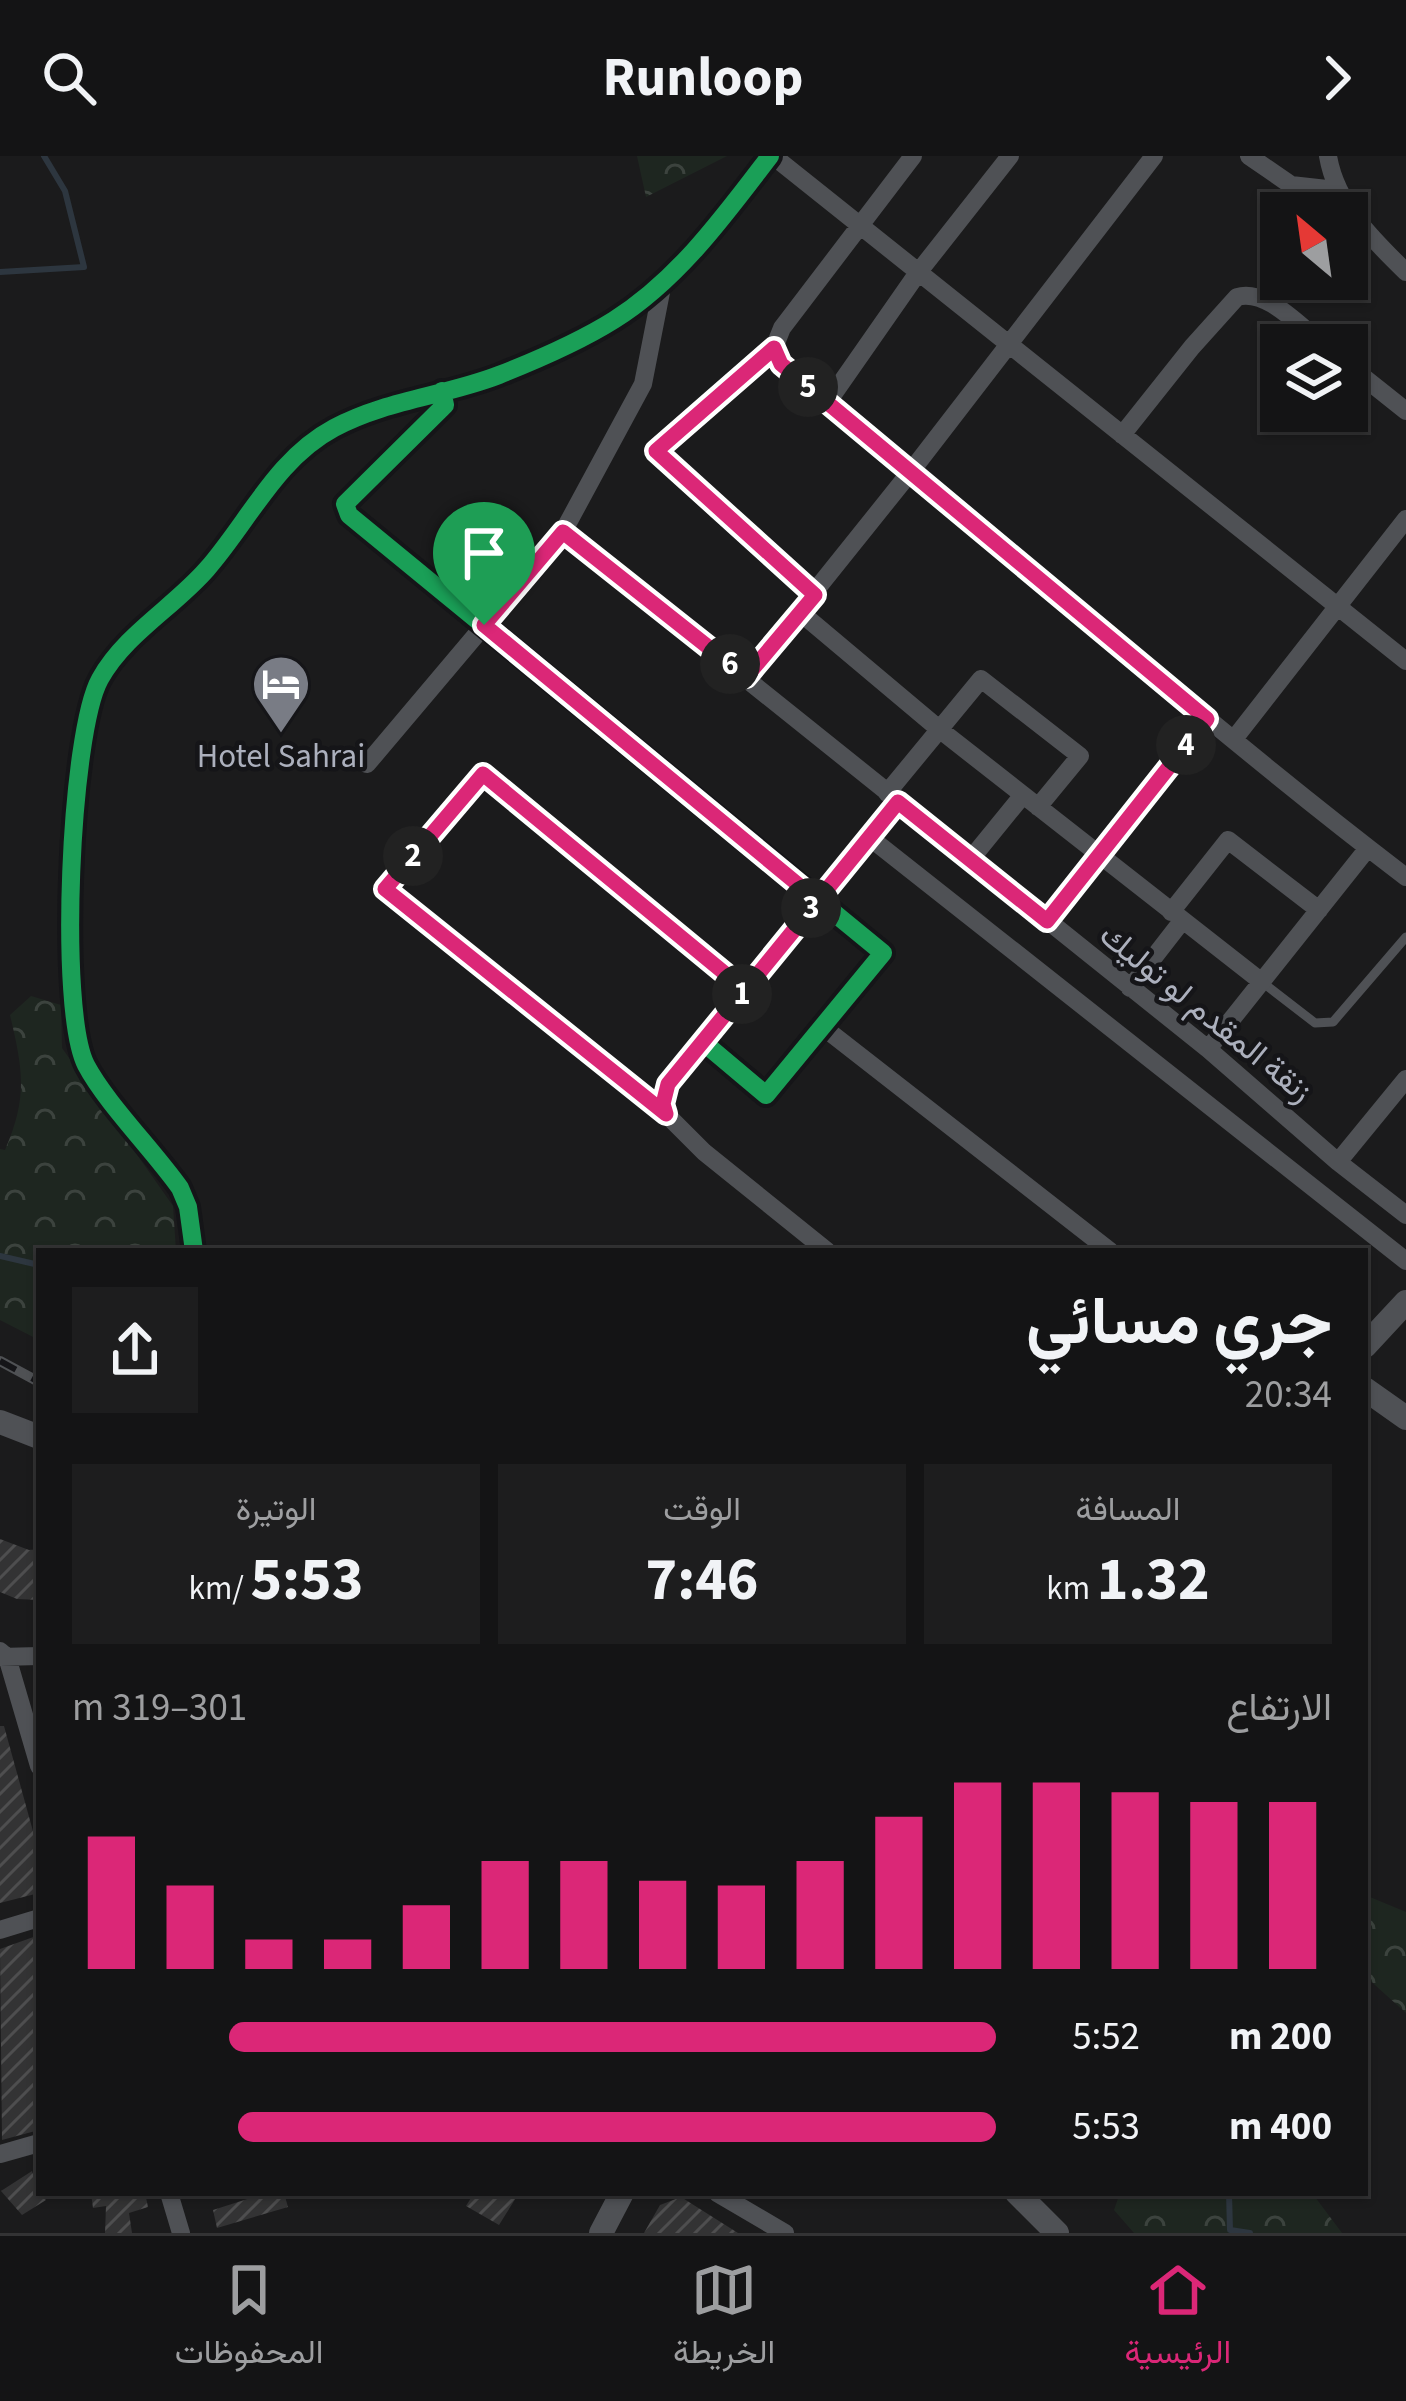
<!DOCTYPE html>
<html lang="ar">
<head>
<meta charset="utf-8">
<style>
  :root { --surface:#141415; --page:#1d1d1e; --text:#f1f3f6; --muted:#9d9ea0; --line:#333334; --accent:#db2777 }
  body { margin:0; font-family:"Source Sans 3",Vazirmatn,sans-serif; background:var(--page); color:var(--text); direction:rtl; height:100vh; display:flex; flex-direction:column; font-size:45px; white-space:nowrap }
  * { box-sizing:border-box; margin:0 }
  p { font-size:39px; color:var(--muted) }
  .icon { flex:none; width:66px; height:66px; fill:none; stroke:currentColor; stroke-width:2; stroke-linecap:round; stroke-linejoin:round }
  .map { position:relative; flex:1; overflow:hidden; direction:ltr }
  .side { position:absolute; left:36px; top:1092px; width:1332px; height:948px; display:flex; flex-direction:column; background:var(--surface); border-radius:0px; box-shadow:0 3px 9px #0004,0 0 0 3px var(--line); direction:rtl }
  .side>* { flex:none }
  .needle { width:78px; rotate:331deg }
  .fabs { position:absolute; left:1260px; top:36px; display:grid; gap:24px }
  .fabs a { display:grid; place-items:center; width:108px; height:108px; border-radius:0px; background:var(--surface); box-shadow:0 3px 9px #0004,0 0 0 3px var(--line); font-size:60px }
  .pin { position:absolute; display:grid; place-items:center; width:102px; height:102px; color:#fff; margin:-123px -51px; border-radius:50% 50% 50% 0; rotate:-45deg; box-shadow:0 0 12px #0007 }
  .pin .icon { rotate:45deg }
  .km { position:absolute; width:60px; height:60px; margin:-30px; border-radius:50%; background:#222; color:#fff; font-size:33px; line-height:60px; text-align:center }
  .round { display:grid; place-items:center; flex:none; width:126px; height:126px; border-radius:0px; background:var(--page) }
  .headline { display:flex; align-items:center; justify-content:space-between; height:204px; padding:0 36px }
  h1 { font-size:66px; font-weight:700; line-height:90px }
  .stats { display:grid; grid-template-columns:repeat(3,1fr); gap:18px; height:204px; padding:12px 36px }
  .stats div { display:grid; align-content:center; border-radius:0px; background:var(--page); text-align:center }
  .stats b { font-size:60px; font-weight:700 }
  .stats small { font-size:33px; font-weight:400 }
  .stats p { font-size:33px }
  .chart { height:336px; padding:24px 36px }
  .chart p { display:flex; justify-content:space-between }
  .chart svg { width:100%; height:216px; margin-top:12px; stroke:var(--accent); stroke-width:6 }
  ul { padding:0 36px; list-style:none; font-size:39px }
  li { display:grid; grid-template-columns:192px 144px 1fr; align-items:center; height:90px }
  li i { height:30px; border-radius:15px; background:var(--accent) }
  header { display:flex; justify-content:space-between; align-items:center; height:156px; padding:0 36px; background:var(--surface); font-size:54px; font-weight:700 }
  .menu { display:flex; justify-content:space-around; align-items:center; height:168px; border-top:3px solid var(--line); background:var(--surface); font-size:33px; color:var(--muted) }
  .menu a { display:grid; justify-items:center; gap:6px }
  .menu .current { color:var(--accent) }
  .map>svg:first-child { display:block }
  .forest { fill:url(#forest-crowns) }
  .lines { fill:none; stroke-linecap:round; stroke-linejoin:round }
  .stream { stroke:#2d363f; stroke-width:6 }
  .building { fill:url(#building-hatch) }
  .service { stroke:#4f5155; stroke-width:9 }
  .minor { stroke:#4f5155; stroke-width:18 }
  .tertiary { stroke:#4f5155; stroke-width:24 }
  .rail-casing { stroke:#4f5154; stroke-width:10 }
  .rail { stroke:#151518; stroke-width:6; stroke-dasharray:18; stroke-linecap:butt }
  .cycleway-casing { stroke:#151518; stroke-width:26 }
  .cycleway { stroke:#1a9f57; stroke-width:18 }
  .route-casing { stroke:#fff; stroke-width:24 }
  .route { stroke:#db2777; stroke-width:15 }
  .labels { text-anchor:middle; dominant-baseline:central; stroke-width:9; stroke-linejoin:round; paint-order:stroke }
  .poi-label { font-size:33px; fill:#acb0bd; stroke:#151518 }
  .street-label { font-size:33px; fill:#acb0bd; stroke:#151518 }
</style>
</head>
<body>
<header><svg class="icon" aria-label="forward" viewBox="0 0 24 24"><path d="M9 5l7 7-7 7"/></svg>Runloop<svg class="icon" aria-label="search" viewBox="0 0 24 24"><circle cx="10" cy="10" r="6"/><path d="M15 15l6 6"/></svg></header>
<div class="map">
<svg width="1406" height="2077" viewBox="0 0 1406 2077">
  <defs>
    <pattern id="forest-crowns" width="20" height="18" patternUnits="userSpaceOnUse" patternTransform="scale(3)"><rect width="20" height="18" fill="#1e2620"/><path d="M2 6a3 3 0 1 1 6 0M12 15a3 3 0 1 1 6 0" fill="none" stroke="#3c433e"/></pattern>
    <pattern id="building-hatch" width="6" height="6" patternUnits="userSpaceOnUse" patternTransform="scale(3)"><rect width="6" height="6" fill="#333334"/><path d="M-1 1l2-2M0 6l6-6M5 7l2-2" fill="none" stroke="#4e4e4f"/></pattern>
  </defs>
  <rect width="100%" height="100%" fill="#1b1b1c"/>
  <path class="forest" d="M 637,0 L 727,0 L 646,41 Z
    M 31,840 L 61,849 L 62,892 L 173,1050 L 176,1095 L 39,1095 L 39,1184 L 0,1164 L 0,993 L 5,994 C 28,941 23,914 10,859 Z
    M 1365,1739 L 1406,1756 L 1406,1857 L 1365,1820 Z
    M 1120,2037 L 1312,2037 L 1342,2077 L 1134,2077 L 1114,2054 Z"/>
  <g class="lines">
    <path class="stream" d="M 0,116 L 84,111 L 65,35 L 44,0
      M 0,1100 L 39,1109
      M 1229,2037 L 1230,2074 L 1250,2077"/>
  </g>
  <path class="building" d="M 0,1383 L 29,1394 L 39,1393 L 39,1444 L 17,1443 L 0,1436 Z
    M 0,1570 L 4,1570 L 39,1697 L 39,1737 L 0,1747 Z
    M 39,1779 L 39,1974 L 2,1984 L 0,1793 Z
    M 32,2015 L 39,2037 L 46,2044 L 22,2059 L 1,2035 Z
    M 91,2037 L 145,2037 L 148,2051 L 129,2057 L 132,2077 L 105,2077 L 106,2050 L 93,2052 Z
    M 266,2037 L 284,2037 L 288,2051 L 217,2072 L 213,2054 Z
    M 474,2037 L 519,2037 L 499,2069 L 466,2050 Z
    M 681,2041 L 738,2077 L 644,2077 L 660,2049 Z"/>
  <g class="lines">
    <path class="service" d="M 1262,826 L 1315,867 L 1333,866 L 1406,781"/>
    <path class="minor" d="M 773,0 L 1406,505
      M 1249,0 L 1291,29 L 1336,34
      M 1328,0 C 1336,48 1372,83 1406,116
      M 774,192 C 789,230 883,290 918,318 C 1079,454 1238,593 1406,721
      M 1347,208 L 1406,255
      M 442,235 L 445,249 L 345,348 L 349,359 L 883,797 L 766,939 L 703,886
      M 827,247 L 917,118 L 1010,0
      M 1122,279 L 1192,191 L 1237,141 C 1267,132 1301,172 1324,189
      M 563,376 L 1208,893 L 1338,1006 L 1406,1059
      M 815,439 L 655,295 L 774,192 L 782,172 L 913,0
      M 801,457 L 939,573 L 1262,826
      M 746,521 L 912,314 L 1154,0
      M 1234,583 L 1406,363
      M 367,608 L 563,376 L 643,228 L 663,126
      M 887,637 L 981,523 L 1080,600 L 1038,651
      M 869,681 L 1406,1105
      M 970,704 L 1023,639
      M 1171,756 L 1228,684 L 1319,754
      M 1047,765 L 1207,563
      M 1130,832 L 1182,765
      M 745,834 L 483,618 L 385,733 L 666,958 L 704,996 L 827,1095
      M 823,871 L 1110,1095
      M 1208,893 L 1368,692
      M 666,958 L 663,948 L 668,928 L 898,646
      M 1338,1006 L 1406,923
      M 194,1095 L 188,1051 L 180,1032 C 154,995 106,947 86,909 C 58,854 70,577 100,523 C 125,478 174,451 207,413 C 249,365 276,303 334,272 C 386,244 445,240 499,219 C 537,204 579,186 614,164 C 678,124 725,59 770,0
      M 0,1495 L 7,1501 L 39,1610
      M 0,1501 L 39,1500
      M 0,1774 L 39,1762
      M 0,1998 L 39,1987
      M 169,2037 L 181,2077
      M 717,2037 L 785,2077"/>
    <path class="tertiary" d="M 1365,1190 L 1406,1146
      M 1365,1233 L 1406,1262
      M 0,1266 L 39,1281
      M 1017,2037 L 1057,2077
      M 601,2077 L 622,2037"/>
    <defs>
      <path id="rail" d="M 0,1205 L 39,1226"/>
    </defs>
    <use href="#rail" class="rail-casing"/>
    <use href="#rail" class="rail"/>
    <defs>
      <path id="cycleway" d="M 442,235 L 445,249 L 345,348 L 349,359 L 883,797 L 766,939 L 703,886
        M 194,1095 L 188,1051 L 180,1032 C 154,995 106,947 86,909 C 58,854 70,577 100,523 C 125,478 174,451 207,413 C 249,365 276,303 334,272 C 386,244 445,240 499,219 C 537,204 579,186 614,164 C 678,124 725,59 770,0"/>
    </defs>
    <use href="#cycleway" class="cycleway-casing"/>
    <use href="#cycleway" class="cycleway"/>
  </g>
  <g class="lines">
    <defs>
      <path id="route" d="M 484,469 L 818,745 L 668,928 L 663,948 L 666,958 L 385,733 L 483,618 L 745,834 L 898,646 L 1047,765 L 1207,563 L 781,208 L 774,192 L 656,295 L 815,439 L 746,521 L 563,376 L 484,469"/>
    </defs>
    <use href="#route" class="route-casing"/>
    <use href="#route" class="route"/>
  </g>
  <defs>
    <symbol id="hotel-pin" viewBox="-11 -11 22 30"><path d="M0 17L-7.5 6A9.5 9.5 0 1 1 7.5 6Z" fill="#797c85" stroke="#151518"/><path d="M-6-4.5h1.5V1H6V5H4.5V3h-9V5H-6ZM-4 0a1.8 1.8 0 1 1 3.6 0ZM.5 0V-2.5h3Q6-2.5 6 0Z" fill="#fff"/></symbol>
  </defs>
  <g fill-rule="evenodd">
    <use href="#hotel-pin" x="248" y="495" width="66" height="90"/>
  </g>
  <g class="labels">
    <g class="poi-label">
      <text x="281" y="600">Hotel Sahrai</text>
    </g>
    <g class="street-label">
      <text transform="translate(1206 857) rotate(39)">زنقة المقدم لو توليك</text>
    </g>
  </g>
</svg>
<div class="fabs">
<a><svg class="needle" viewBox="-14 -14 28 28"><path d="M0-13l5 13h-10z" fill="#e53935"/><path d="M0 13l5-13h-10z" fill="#9d9ea0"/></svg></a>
<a><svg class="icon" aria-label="layers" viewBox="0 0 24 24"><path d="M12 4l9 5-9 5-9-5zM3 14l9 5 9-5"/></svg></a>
</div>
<div class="pin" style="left:484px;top:469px;background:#1e9e55"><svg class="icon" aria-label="arrive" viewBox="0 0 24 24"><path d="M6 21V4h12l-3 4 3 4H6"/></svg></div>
<b class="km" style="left:742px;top:838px">1</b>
<b class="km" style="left:413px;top:700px">2</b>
<b class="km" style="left:811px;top:752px">3</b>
<b class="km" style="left:1186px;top:589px">4</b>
<b class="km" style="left:808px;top:231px">5</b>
<b class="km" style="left:730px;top:508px">6</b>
<section class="side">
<div class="headline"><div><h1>جري مسائي</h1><p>20:34</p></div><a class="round"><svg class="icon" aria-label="share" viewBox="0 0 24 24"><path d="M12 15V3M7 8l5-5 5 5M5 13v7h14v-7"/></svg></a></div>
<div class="stats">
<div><p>المسافة</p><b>1.32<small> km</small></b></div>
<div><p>الوقت</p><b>7:46</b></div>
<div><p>الوتيرة</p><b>5:53<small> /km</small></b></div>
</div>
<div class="chart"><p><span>الارتفاع</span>301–319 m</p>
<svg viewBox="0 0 160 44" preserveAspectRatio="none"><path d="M5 44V17M15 44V27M25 44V38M35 44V38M45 44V31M55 44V22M65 44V22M75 44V26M85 44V27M95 44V22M105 44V13M115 44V6M125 44V6M135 44V8M145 44V10M155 44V10"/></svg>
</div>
<ul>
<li><b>200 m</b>5:52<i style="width:83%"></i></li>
<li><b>400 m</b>5:53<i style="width:82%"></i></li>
</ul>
</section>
</div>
<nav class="menu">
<a class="current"><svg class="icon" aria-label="home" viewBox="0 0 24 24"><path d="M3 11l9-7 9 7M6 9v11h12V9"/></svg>الرئيسية</a>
<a><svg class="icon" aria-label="map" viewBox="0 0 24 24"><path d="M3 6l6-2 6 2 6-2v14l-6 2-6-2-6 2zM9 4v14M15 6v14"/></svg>الخريطة</a>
<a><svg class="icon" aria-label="saved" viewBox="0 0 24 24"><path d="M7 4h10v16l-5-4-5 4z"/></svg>المحفوظات</a>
</nav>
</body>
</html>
